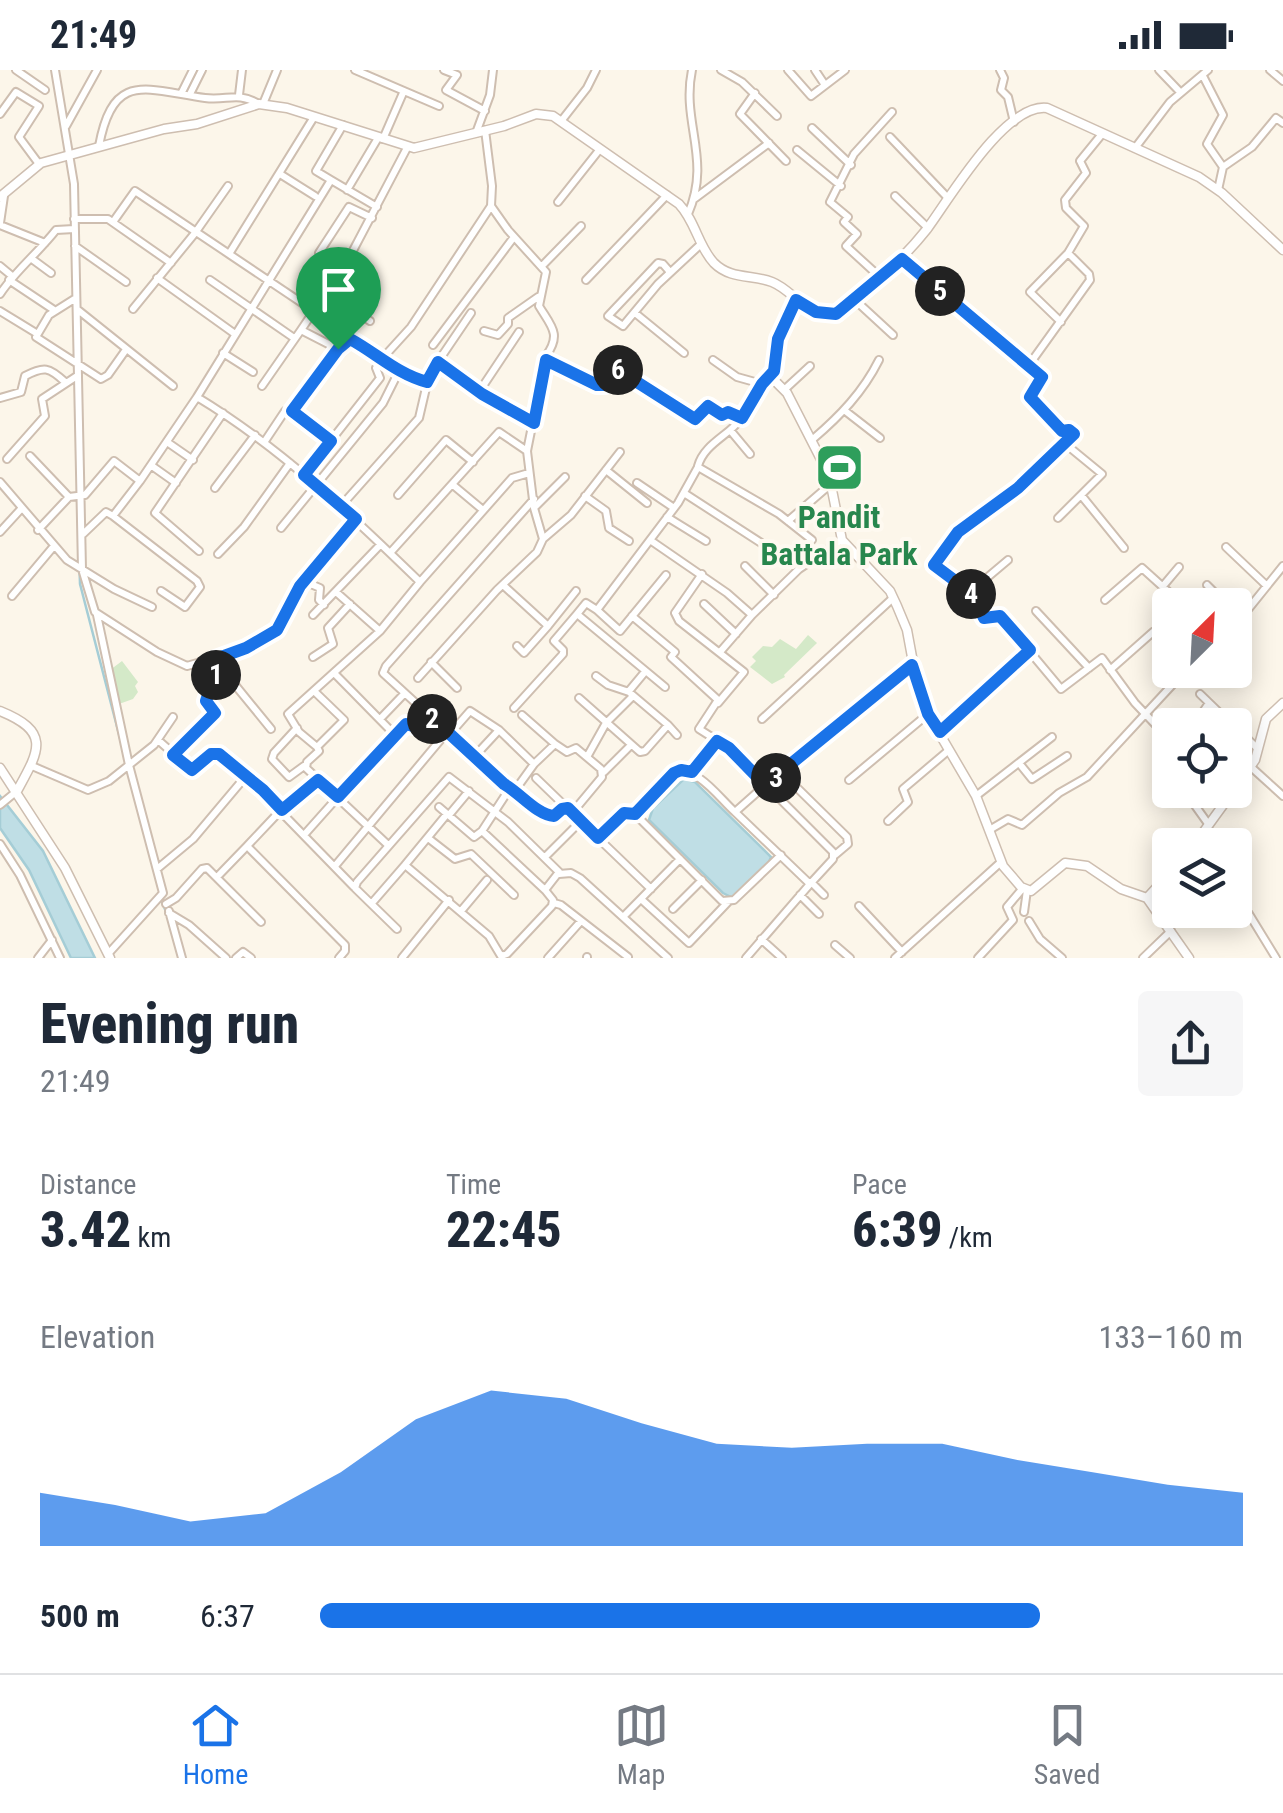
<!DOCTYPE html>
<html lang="en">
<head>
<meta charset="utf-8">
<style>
  :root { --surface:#fff; --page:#f6f6f7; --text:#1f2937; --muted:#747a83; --line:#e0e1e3; --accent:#1a73e8 }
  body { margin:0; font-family:"Roboto Condensed",sans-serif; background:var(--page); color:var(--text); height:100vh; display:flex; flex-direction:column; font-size:38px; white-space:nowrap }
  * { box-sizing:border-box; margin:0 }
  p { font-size:32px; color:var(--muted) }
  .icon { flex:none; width:55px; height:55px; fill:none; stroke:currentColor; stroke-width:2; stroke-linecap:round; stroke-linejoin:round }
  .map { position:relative; height:888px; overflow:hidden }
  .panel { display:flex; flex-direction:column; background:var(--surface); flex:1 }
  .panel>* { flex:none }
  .needle { width:65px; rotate:24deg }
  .controls { position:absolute; left:1152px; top:518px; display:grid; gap:20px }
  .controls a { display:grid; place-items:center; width:100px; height:100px; border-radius:10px; background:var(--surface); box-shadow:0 5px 25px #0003; font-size:50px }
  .pin { position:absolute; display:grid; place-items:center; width:85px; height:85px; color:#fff; margin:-102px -42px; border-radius:50% 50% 50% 0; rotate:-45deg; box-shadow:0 0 10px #0007 }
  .pin .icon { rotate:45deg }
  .km { position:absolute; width:50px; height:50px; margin:-25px; border-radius:50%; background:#222; color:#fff; font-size:28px; line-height:50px; text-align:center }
  .round { display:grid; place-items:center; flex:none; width:105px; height:105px; border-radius:10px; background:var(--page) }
  .summary { display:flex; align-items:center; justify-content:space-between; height:170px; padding:0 40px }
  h1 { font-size:55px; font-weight:800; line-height:75px }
  .stats { display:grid; grid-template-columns:repeat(3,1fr); gap:15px; height:170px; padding:10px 40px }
  .stats div { display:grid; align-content:center }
  .stats b { font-size:50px; font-weight:800 }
  .stats small { font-size:28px; font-weight:400 }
  .stats p { font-size:28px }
  .chart { height:280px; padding:20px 40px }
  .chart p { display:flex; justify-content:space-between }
  .chart svg { width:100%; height:180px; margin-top:10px; fill:var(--accent); opacity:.7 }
  ul { padding:0 40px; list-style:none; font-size:32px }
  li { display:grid; grid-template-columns:160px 120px 1fr; align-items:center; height:75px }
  li i { height:25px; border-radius:12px; background:var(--accent) }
  .status { display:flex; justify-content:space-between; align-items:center; height:70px; padding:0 50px; background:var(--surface); direction:ltr }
  .status svg { height:28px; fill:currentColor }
  .dock { display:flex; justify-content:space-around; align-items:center; height:140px; border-top:2px solid var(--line); background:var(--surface); font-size:28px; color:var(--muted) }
  .dock a { display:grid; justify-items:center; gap:5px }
  .dock .active { color:var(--accent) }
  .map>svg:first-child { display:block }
  .green { fill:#d4e9c8 }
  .water { fill:#bfdee5; stroke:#a5cdd6; stroke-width:2.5 }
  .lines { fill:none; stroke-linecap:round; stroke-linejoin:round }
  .stream { stroke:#a5cdd6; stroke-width:2.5 }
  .minor-casing { stroke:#cebeb0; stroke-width:10 }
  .tertiary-casing { stroke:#cebeb0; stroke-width:11 }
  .minor { stroke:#fff; stroke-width:6 }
  .tertiary { stroke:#fff; stroke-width:8 }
  .route-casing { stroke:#fff; stroke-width:20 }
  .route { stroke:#1a73e8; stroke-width:12 }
  .labels { text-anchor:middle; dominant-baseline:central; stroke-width:8; stroke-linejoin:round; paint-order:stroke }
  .leisure-label { font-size:32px; font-weight:bold; fill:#27864d; stroke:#fef9f0 }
</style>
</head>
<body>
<div class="status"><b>21:49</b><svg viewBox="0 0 49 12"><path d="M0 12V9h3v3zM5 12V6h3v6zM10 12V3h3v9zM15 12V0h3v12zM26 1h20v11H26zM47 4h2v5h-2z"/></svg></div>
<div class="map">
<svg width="1283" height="888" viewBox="0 0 1283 888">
  <rect width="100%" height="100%" fill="#fcf6ea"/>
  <path class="green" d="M 808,565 L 817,573 L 784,605 L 785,607 L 772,614 L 750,597 L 756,591 L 752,587 L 763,576 L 772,577 L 780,569 L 796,579 Z
    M 122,591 L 138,612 L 135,616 L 138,622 L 133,629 L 119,634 L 110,600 Z"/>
  <path class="water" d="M 684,709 L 695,712 L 771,787 L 767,797 L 733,828 L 723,823 L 649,750 L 653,738 Z
    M 0,726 L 43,781 L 95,888 L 71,888 L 29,800 L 0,758 Z"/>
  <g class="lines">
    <path class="stream" d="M 78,449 L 80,514 L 122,676
      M 162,832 L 167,844"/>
    <defs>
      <path id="minor" d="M 16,0 L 45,20
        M 55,0 L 74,114 L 82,499 L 95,542 L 157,582 L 187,596 L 235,582 L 277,560 L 300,517 L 356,449
        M 355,0 L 439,36
        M 444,0 L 457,5 L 446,20 L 485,41
        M 721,0 L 742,12 L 777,46
        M 788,0 L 811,26 L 845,0
        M 815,0 L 825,15
        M 1000,0 L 1004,8 L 1001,20 L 1008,27 L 1014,52
        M 1159,0 L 1180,22
        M 1270,0 L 1283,11
        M 1203,6 L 1223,45 L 1207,74 L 1223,97
        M 182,22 L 193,0
        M 755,23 L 740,44 L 786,91
        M 190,24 L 202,0
        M 239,25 L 242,0
        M 263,34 L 277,0
        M 0,44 L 16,22 L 39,36 L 19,67 L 39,94
        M 562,50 L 587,18 L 596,0
        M 343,55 L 316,101 L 331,110 L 197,327 C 280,377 350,444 420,512 L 512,408 L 529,403
        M 66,56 L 97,0
        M 812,58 L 851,95
        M 485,60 L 492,116 L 491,136 L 508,160 L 546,202 L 539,236 C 551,256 562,264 546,286 L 527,381 L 534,438 L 543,469
        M 476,63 L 490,25 L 493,0
        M 890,67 L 947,127
        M 383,69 L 403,23
        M 99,76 C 113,0 146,20 205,28 C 228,31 236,21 259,34
        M 408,76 L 347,192 L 301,260 L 338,279 L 353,269 L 381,290 L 411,257 L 491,136
        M 1135,78 L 1170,32 L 1208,0
        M 797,80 L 841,116
        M 280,104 L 315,126
        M 331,110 L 377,137
        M 347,120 L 378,68
        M 1218,120 L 1223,97 L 1252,77 L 1276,48 L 1283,53
        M 895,126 L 928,158
        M 694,129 L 769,73
        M 558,132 L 600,79
        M 688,144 C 712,89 681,53 692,0
        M 74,149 L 108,149 L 171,193
        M 113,152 L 135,121 L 229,184 L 314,47
        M 0,153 L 4,126
        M 0,155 L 45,173
        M 75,176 L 126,212
        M 319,183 L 349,137 L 372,148
        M 1068,183 L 1084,156 L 1066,138 L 1065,130 L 1086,103 L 1080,91 L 1102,64
        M 229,184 L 314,241
        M 32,189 L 51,203
        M 902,189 L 1042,307 L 1029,327 L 1062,361 L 1069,360 L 1074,364 L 1018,418 L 958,462 L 934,495 L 970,522 L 985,548 L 1000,546 L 1061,619 L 1102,588 L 1135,633 L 1170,670
        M 0,196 L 12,206
        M 542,196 L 581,156
        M 670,202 L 663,194 L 658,193 L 608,246 L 623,256 L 658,214 L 701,174
        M 157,208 L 235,264
        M 881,208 L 846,176 L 857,164 L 844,152 L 848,147 L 830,132 L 854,84 L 892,42
        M 9,210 L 54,240
        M 210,210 L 294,268
        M 586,210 L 667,125
        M 328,223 L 370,251
        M 0,224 C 16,200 38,183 56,160 L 74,159
        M 76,228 L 49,245 L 36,267 L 101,309 L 108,305 L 125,281
        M 855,230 L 893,265
        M 133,239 L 195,163 L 228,116
        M 78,240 L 173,316
        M 0,241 L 36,263
        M 635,243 L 684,283
        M 484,261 L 498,265 L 508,254 L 508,248 L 538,227
        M 433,275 L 514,167
        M 223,283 L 253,302
        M 546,290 L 597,315 L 605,315 L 618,300 L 695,349 L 708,336 L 722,345 L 728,342 L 742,348
        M 713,290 L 737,307 L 762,314
        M 437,292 L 502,337 L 534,353
        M 1029,295 L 1090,210 L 1089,204 L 1068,183 L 1030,222 L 1061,252
        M 262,316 L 301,260
        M 784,320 L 810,296
        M 479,322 L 519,262
        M 0,328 L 21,322 L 25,306 C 44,296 49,297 65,312
        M 844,340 L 880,368
        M 292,341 L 331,371
        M 730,360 L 750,384
        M 813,369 C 840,346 863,322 879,290
        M 265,371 L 285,341 L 292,341 L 298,335 L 338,279
        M 167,372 L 193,390
        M 30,386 L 69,427 L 85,425 L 114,391 L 140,411 L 113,446 L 106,442 L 83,464
        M 7,389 L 45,346 L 42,329 L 77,306
        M 152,396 L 176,413
        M 698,396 C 704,374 728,366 741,349 C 753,333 758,314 773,301
        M 606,400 L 647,433
        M 304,405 L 380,308 L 376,298 L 381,290 L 404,304 L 427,312
        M 140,411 L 197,327
        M 0,412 L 67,490 L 114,519 L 152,537
        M 637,413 L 674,438
        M 453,415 L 483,440
        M 215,418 L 255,365
        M 684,423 L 772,480
        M 398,425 L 446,370 L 473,392
        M 1081,425 L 1124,478
        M 585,426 L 606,441 L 609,458 L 629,471
        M 534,429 L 386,596 L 383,603 L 504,714 C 520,723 538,744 555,746 L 562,739 L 568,738 L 598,768 L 624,743 L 635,744
        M 341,436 L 419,348 L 429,305 L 471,243
        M 535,437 L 565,407
        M 113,446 L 197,511 L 200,517 L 185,537 L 161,521
        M 667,447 L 706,471
        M 1058,448 L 1102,404 L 1063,372
        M 788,451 L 832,413
        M 281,458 L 383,333 L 399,301
        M 38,460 L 69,427
        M 0,462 L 21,439
        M 650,470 L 727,523 L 752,545 L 799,499 L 842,470
        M 1226,477 L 1267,516
        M 199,481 L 155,443 L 223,343
        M 390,483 L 499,362 L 527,381
        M 218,484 L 244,457 L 290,393
        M 745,496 L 774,525
        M 702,504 L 675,543 L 679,551 L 744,602 L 718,633
        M 666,505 L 620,561 L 597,540 L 678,433 L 698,397 L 779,444 L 812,470
        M 306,512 L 320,518 L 319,530 L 324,535
        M 503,515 L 548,556 L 576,521
        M 1207,515 L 1227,535
        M 1163,516 L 1179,497
        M 336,522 L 380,561
        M 970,522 L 1008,490
        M 12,526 L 54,476
        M 1105,530 L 1142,498 L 1183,535
        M 704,534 L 736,564
        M 1036,541 L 1089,598
        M 1235,543 L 1241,548 L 1283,496
        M 577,544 L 586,533 L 597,540
        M 97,545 L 129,695 L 163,823 L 108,884
        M 313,545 L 380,475
        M 632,546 L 675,582 L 671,587 L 718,630 L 699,659 L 729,678 L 833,782 L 833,789 L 810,814
        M 517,576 L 524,583 L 548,556
        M 720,582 L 752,545
        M 313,587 L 333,574 L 328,558 L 350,534
        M 213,590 L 219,615 L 231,610 L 271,659
        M 431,592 L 457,618
        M 1110,600 L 1153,562 L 1170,577
        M 334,603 L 394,664
        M 418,608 L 497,520 L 537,482 L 543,469 L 571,445 L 620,382
        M 314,621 L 344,650 L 317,677 L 319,681 L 307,692 L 306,698 L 388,775
        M 629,621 L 644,603
        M 1200,624 L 1232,655
        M 579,628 L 640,682 L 645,681 L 668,655 L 629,622 L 608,615 L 596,606
        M 514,638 L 563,584 L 563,580 L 554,571 L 577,544 L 665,617
        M 522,645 L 555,674
        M 381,648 L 404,624
        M 762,649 L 893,528
        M 668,655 L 677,665
        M 1194,655 L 1209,633
        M 1235,657 L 1257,678
        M 297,658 L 274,683 L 272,689 L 289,707 L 304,696
        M 940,661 L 1031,580
        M 449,665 L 470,641 L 499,660 L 534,694 L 516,719
        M 158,670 L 192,700 L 215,683 L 246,706
        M 317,677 L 299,662 L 288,644 L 380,561 L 420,512
        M 1235,684 L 1248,669
        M 173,685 L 215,643 L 206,631 L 207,624 L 219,615
        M 474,687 L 499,660
        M 587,687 L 606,653 L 633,626
        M 1019,693 L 1032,709 L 1067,686
        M 534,694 L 555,674 L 567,682 L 576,678 L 601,699 L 602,707 L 572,743
        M 32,696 L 88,720 L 109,711 L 154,675 L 173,647
        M 1251,697 L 1283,726
        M 604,702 L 631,675
        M 691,702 L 717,671
        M 781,702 L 847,767 L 848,774 L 835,785
        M 536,708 L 567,738
        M 318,709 L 281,740 L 247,776 L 345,875 L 345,881 L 339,888
        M 849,710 L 928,644
        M 1184,720 L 1209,755
        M 976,726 L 1052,667
        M 0,735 L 17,721
        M 439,737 L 474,767 L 482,761 L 510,718
        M 735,742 C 719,728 697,695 674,703 L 635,744 L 722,831 L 734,830 L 781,785
        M 449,745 L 469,721
        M 888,751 L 908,732 L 903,719 L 949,680
        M 991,759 L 1008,749 L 1022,755 L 1059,723 L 1087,707 L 1186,600
        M 482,761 L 545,820
        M 304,765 L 394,664 L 406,654 L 413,656 L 426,642
        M 428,768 L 455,789 L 471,784 L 514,825
        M 598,768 L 651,819
        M 0,774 L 20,805 L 60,888
        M 545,787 L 581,751
        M 335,796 L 447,662
        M 157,799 L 193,769 L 246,706 L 354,817
        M 559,804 L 571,803 L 580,808 L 668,888
        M 217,807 L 247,776
        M 811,812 L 824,825
        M 800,825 L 819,844
        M 1235,827 L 1249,844 L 1276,888
        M 641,829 L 689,873 L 728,832
        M 372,833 L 405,795
        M 554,833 L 561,835 L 628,887
        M 166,834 L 176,828 L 202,799 L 207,798 L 261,852
        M 859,836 L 902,882
        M 673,839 L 702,810
        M 169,841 L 182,888
        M 461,841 L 487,810
        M 1024,842 L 1027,820
        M 169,843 L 189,855 L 226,888
        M 623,847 L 680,789
        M 1029,851 L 1040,869 L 1062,888
        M 397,859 L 355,818 L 357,812 L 449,707 L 508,752 L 559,802 L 545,820 L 553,830 L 552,836 L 507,884 L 501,886 L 489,866 L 405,795 L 447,744
        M 761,869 L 782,888
        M 835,875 L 850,888
        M 587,887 L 587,888
        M 38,888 L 52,870
        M 236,888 L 243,882 L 251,888
        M 402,888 L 449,830
        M 548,888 L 581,851
        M 746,888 L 810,814 L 735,742 L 815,671 L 913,595
        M 895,888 L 1001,792
        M 978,888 L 1013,850 L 1007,837 L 1023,818
        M 1143,888 L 1171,861"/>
      <path id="tertiary" d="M 0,127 L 41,93 L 164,59 L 197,54 L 259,34 L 287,38 L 414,78 L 504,56 L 536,44 L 553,46 L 679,134 C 696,152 698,176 714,193 C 731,210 752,204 772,212 C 793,220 805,246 831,244 C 844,244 853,232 862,224 C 886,204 908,183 927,159 C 950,128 1005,33 1047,38 L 1199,107 L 1222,123 L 1283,180
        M 796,230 L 779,269 L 774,310 L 787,323 L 829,405 L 842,470 L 890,521 L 897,536 L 907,560 L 917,614 L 928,644 L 976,726 L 1003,796 L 1021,817 L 1031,821 L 1065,793 L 1087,796 L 1121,819 L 1147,828 L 1189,888
        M 0,641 C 52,662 39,681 17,721
        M 0,698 L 65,798 L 110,888
        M 1235,719 L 1255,690 L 1266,649 L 1283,633
        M 1194,775 L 1234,720
        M 1147,828 L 1170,803"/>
    </defs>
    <use href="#minor" class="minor-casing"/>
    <use href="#tertiary" class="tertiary-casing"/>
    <use href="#minor" class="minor"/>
    <use href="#tertiary" class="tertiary"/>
  </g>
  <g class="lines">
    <defs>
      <path id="route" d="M 902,189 L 1042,307 L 1030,327 L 1062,361 L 1069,360 L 1074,364 L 1018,418 L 958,462 L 934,495 L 970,522 L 984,548 L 1000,546 L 1030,580 L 940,662 L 928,644 L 912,595 L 765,715 L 729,678 L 717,671 L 692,702 L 681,700 L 674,703 L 635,744 L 624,743 L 598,768 L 568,738 L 562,739 L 554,746 C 537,745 520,723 504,714 L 426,642 L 413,656 L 406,654 L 338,727 L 318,710 L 282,740 L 263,720 L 219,684 L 211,684 L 192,700 L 173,685 L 215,643 L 206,631 L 209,622 L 220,614 L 213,590 L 246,578 L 277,560 L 300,516 L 356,449 L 304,405 L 331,371 L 292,341 L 338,279 L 350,269 C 376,283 397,304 427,312 L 438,292 L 482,324 L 534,353 L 546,290 L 597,315 L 605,315 L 618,300 L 695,349 L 708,336 L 722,345 L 728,342 L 742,348 L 762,314 L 774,301 L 778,269 L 796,230 L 816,242 L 836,244 Z"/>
    </defs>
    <use href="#route" class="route-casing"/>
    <use href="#route" class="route"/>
  </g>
  <defs>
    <symbol id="stadium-square" viewBox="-11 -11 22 22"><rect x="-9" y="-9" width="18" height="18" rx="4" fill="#2e9e5b" stroke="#fef9f0"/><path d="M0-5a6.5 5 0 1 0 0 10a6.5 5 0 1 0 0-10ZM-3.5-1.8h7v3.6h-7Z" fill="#fff"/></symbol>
  </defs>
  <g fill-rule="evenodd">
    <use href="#stadium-square" x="812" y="370" width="55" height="55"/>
  </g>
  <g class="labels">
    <g class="leisure-label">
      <text x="839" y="447">Pandit<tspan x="839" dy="37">Battala Park</tspan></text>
    </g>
  </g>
</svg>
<div class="controls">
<a><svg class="needle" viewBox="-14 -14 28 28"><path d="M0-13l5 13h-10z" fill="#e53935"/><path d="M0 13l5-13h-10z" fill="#747a83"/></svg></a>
<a><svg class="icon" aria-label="locate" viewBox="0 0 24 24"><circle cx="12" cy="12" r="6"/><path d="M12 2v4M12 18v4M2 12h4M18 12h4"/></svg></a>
<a><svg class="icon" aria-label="layers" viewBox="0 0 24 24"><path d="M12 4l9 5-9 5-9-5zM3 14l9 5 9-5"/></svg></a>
</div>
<div class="pin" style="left:338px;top:279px;background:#1e9e55"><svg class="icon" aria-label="arrive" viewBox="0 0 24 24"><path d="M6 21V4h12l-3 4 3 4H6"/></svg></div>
<b class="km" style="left:216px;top:605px">1</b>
<b class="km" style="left:432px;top:649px">2</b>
<b class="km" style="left:776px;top:708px">3</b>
<b class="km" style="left:971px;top:524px">4</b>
<b class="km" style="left:940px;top:221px">5</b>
<b class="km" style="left:618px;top:300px">6</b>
</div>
<section class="panel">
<div class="summary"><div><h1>Evening run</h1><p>21:49</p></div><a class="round"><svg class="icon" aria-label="share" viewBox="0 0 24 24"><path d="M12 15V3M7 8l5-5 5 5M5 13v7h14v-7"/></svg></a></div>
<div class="stats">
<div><p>Distance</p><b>3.42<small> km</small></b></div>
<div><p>Time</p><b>22:45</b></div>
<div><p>Pace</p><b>6:39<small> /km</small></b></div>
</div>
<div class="chart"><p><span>Elevation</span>133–160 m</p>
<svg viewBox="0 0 160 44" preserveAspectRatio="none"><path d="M0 44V31L10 34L20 38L30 36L40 26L50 13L60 6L70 8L80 14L90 19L100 20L110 19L120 19L130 23L140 26L150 29L160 31V44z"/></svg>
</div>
<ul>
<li><b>500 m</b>6:37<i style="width:78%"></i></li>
</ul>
</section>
<nav class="dock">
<a class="active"><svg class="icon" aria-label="home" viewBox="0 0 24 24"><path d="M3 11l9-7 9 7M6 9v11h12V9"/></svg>Home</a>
<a><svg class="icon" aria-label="map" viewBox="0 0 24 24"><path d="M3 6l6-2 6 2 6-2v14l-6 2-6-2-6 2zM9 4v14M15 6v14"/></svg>Map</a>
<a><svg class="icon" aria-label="saved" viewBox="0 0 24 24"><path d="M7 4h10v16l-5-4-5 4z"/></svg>Saved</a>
</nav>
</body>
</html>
